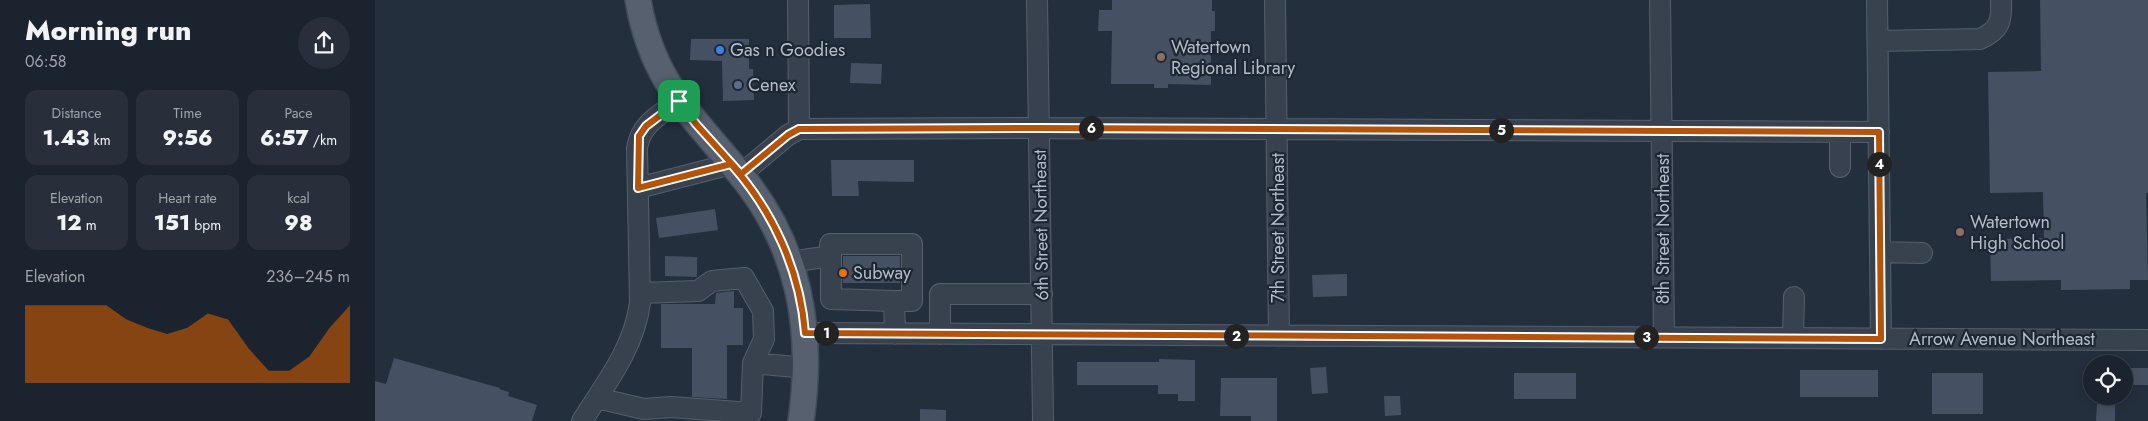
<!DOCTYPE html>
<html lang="en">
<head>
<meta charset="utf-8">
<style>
  :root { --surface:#1b232e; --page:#282f3a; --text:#f1f3f6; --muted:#a0a4aa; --line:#39404a; --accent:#b45309 }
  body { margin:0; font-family:Jost,sans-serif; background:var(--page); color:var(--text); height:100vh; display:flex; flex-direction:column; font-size:19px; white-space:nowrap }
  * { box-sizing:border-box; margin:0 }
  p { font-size:16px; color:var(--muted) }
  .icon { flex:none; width:28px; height:28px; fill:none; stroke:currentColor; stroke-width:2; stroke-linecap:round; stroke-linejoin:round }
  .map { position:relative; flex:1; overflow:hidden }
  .sheet { display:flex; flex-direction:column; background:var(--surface); width:375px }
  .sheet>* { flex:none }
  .buttons { position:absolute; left:1708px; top:355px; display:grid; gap:10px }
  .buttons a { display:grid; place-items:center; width:50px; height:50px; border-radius:50%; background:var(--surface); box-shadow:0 2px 12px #0003,0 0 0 1px var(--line); font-size:25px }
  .pin { position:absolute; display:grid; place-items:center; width:42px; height:42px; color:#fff; margin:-21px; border-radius:10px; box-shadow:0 2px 8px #0006 }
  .km { position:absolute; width:25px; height:25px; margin:-12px; border-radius:50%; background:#222; color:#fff; font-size:14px; line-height:25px; text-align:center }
  .round { display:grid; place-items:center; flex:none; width:52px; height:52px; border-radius:26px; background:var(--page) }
  .overview { display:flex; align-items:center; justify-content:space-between; height:85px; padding:0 25px }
  h1 { font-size:28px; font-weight:800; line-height:38px }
  .metrics { display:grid; grid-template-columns:repeat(3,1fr); gap:8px; height:85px; padding:5px 25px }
  .metrics div { display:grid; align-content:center; border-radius:12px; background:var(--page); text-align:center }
  .metrics b { font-size:21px; font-weight:800 }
  .metrics small { font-size:14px; font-weight:400 }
  .metrics p { font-size:14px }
  .chart { height:140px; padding:10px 25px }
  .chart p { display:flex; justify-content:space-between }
  .chart svg { width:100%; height:90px; margin-top:5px; fill:var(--accent); opacity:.7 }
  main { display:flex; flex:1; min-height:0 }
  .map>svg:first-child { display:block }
  .building { fill:#455162 }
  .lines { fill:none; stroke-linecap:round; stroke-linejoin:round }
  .minor-casing { stroke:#565f6c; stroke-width:22 }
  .major-casing { stroke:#414a57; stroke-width:28 }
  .minor { stroke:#38414e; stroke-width:20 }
  .major { stroke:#56606e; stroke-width:25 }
  .route-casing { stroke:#fff; stroke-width:10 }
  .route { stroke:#b45309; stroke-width:6 }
  .shop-dot { fill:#3f7fe0; stroke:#1d2633; stroke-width:2 }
  .education-dot { fill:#8d6e63; stroke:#1d2633; stroke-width:2 }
  .service-dot { fill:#5c6f8a; stroke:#1d2633; stroke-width:2 }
  .food-dot { fill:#e8710a; stroke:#1d2633; stroke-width:2 }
  .labels { text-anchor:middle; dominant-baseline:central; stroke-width:4.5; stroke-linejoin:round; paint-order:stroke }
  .poi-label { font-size:18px; fill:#b4bcc9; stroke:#1d2633; text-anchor:start }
  .street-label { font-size:18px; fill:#b4bcc9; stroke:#1d2633 }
</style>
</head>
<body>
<main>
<section class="sheet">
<div class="overview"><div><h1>Morning run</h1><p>06:58</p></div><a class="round"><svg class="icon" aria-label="share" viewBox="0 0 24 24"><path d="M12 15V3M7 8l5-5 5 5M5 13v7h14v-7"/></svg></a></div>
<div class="metrics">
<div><p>Distance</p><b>1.43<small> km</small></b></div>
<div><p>Time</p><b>9:56</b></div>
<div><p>Pace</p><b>6:57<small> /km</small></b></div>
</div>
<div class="metrics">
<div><p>Elevation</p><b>12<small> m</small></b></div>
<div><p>Heart rate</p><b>151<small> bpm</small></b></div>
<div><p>kcal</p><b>98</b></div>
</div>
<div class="chart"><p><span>Elevation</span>236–245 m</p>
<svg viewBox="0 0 160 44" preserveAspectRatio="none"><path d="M0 44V6L10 6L20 6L30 6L40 6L50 13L60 17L70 20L80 17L90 10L100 13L110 27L120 38L130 38L140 31L150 17L160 6V44z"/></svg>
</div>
</section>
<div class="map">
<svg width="1773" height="421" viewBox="0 0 1773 421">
  <rect width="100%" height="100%" fill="#242f3e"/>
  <path class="building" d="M 737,0 L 837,0 L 837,11 L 840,11 L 840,31 L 836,31 L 836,85 L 793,84 L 793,88 L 779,88 L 779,84 L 736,84 L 737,31 L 723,31 L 724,10 L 737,10 Z
    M 1665,0 L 1773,0 L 1773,193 L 1771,193 L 1773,280 L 1755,280 L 1755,289 L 1686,290 L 1686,280 L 1616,281 L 1615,239 L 1669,238 L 1668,192 L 1615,193 L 1613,72 L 1666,71 Z
    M 495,4 L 496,38 L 459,38 L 459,5 Z
    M 316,39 L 374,39 L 374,69 L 378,69 L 379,100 L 348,101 L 347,61 L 315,60 Z
    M 476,63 L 507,64 L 506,84 L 475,83 Z
    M 456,160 L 539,160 L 539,182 L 483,181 L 484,196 L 457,196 Z
    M 340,209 L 343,230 L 284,238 L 281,218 Z
    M 290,256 L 322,257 L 322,277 L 290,276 Z
    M 468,256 L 525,256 L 525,283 L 468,283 Z
    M 972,274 L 972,296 L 938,297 L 937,275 Z
    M 359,291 L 359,308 L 368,308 L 368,345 L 352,345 L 352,399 L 317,397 L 317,348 L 286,348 L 286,304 L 340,304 L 341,293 Z
    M 19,358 L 125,388 L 124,389 L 134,392 L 133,396 L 162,405 L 157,421 L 0,421 L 0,381 L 11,384 Z
    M 784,359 L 820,360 L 820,401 L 803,401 L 803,394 L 783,394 L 783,385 L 702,385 L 702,362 L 784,362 Z
    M 951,367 L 953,393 L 937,394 L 935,368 Z
    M 1754,368 L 1773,368 L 1773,385 L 1754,385 Z
    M 1425,370 L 1503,370 L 1503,397 L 1425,397 Z
    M 1139,373 L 1201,373 L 1201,399 L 1139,399 Z
    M 1557,373 L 1608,373 L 1608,414 L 1557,414 Z
    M 846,378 L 902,378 L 902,421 L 876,421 L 876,416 L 845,416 Z
    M 1009,396 L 1025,396 L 1026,415 L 1010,416 Z
    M 1722,404 L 1740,404 L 1740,421 L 1721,421 Z
    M 545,409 L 571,410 L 571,421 L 545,421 Z"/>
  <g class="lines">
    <defs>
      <path id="minor" d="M 423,0 L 424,129
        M 662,0 L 668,421
        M 900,0 L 904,336
        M 1285,0 L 1289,337
        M 1502,0 L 1506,339
        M 1503,41 L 1605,39 C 1625,30 1627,21 1626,0
        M 1465,132 L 1465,167
        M 365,175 L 413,135 L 424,129 L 664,128 L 1504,132
        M 263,188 L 356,164
        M 1505,252 L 1547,253
        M 456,256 L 455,244 L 537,244 L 537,301 L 519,301
        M 415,262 L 456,256 L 456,299 L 519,301 L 520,334
        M 430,333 L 1773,340
        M 565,334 L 565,294 L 667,294
        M 1418,338 L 1419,297
        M 378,363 L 431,368
        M 222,398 L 269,409 L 296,407 L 376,413 L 378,363 L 389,339 L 388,311 L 369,278 L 337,281 L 323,291 L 265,293
        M 207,421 C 231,383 259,348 265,303 L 262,148 C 266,123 285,115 304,101"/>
      <path id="major" d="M 263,0 C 277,82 316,114 365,174 C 425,247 439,330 426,421"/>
    </defs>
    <use href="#minor" class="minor-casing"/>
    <use href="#major" class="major-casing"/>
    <use href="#minor" class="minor"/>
    <use href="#major" class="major"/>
  </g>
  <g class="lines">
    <defs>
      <path id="route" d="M 304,101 L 271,126 L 264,136 L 263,188 L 356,164 C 398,211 425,270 430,333 L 1506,339 L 1504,132 L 664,128 L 424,129 L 413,135 L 366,174 L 321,124 L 304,101"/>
    </defs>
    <use href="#route" class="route-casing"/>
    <use href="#route" class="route"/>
  </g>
  <circle class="shop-dot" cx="345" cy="50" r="5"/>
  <g class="education-dot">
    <circle cx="786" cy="57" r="5"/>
    <circle cx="1585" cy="232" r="5"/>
  </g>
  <circle class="service-dot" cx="363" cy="85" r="5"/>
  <circle class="food-dot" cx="468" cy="273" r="5"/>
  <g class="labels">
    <g class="poi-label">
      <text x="796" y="47">Watertown<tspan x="796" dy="21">Regional Library</tspan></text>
      <text x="355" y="50">Gas n Goodies</text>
      <text x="373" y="85">Cenex</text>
      <text x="1595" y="222">Watertown<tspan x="1595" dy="21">High School</tspan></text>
      <text x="478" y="273">Subway</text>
    </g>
    <g class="street-label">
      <text transform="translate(666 225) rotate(-91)">6th Street Northeast</text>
      <text transform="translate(903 228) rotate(-90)">7th Street Northeast</text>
      <text transform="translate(1288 229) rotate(-90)">8th Street Northeast</text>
      <text x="1627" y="339">Arrow Avenue Northeast</text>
    </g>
  </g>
</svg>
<div class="buttons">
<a><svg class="icon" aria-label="locate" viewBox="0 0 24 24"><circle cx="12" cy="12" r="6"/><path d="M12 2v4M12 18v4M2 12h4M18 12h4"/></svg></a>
</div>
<div class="pin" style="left:304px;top:101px;background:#1e9e55"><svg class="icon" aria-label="arrive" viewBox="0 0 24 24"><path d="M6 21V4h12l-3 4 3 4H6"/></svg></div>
<b class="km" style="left:451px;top:333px">1</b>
<b class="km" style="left:861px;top:336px">2</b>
<b class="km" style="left:1271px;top:337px">3</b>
<b class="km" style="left:1504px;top:164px">4</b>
<b class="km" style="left:1126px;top:130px">5</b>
<b class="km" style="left:716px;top:128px">6</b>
</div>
</main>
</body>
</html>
